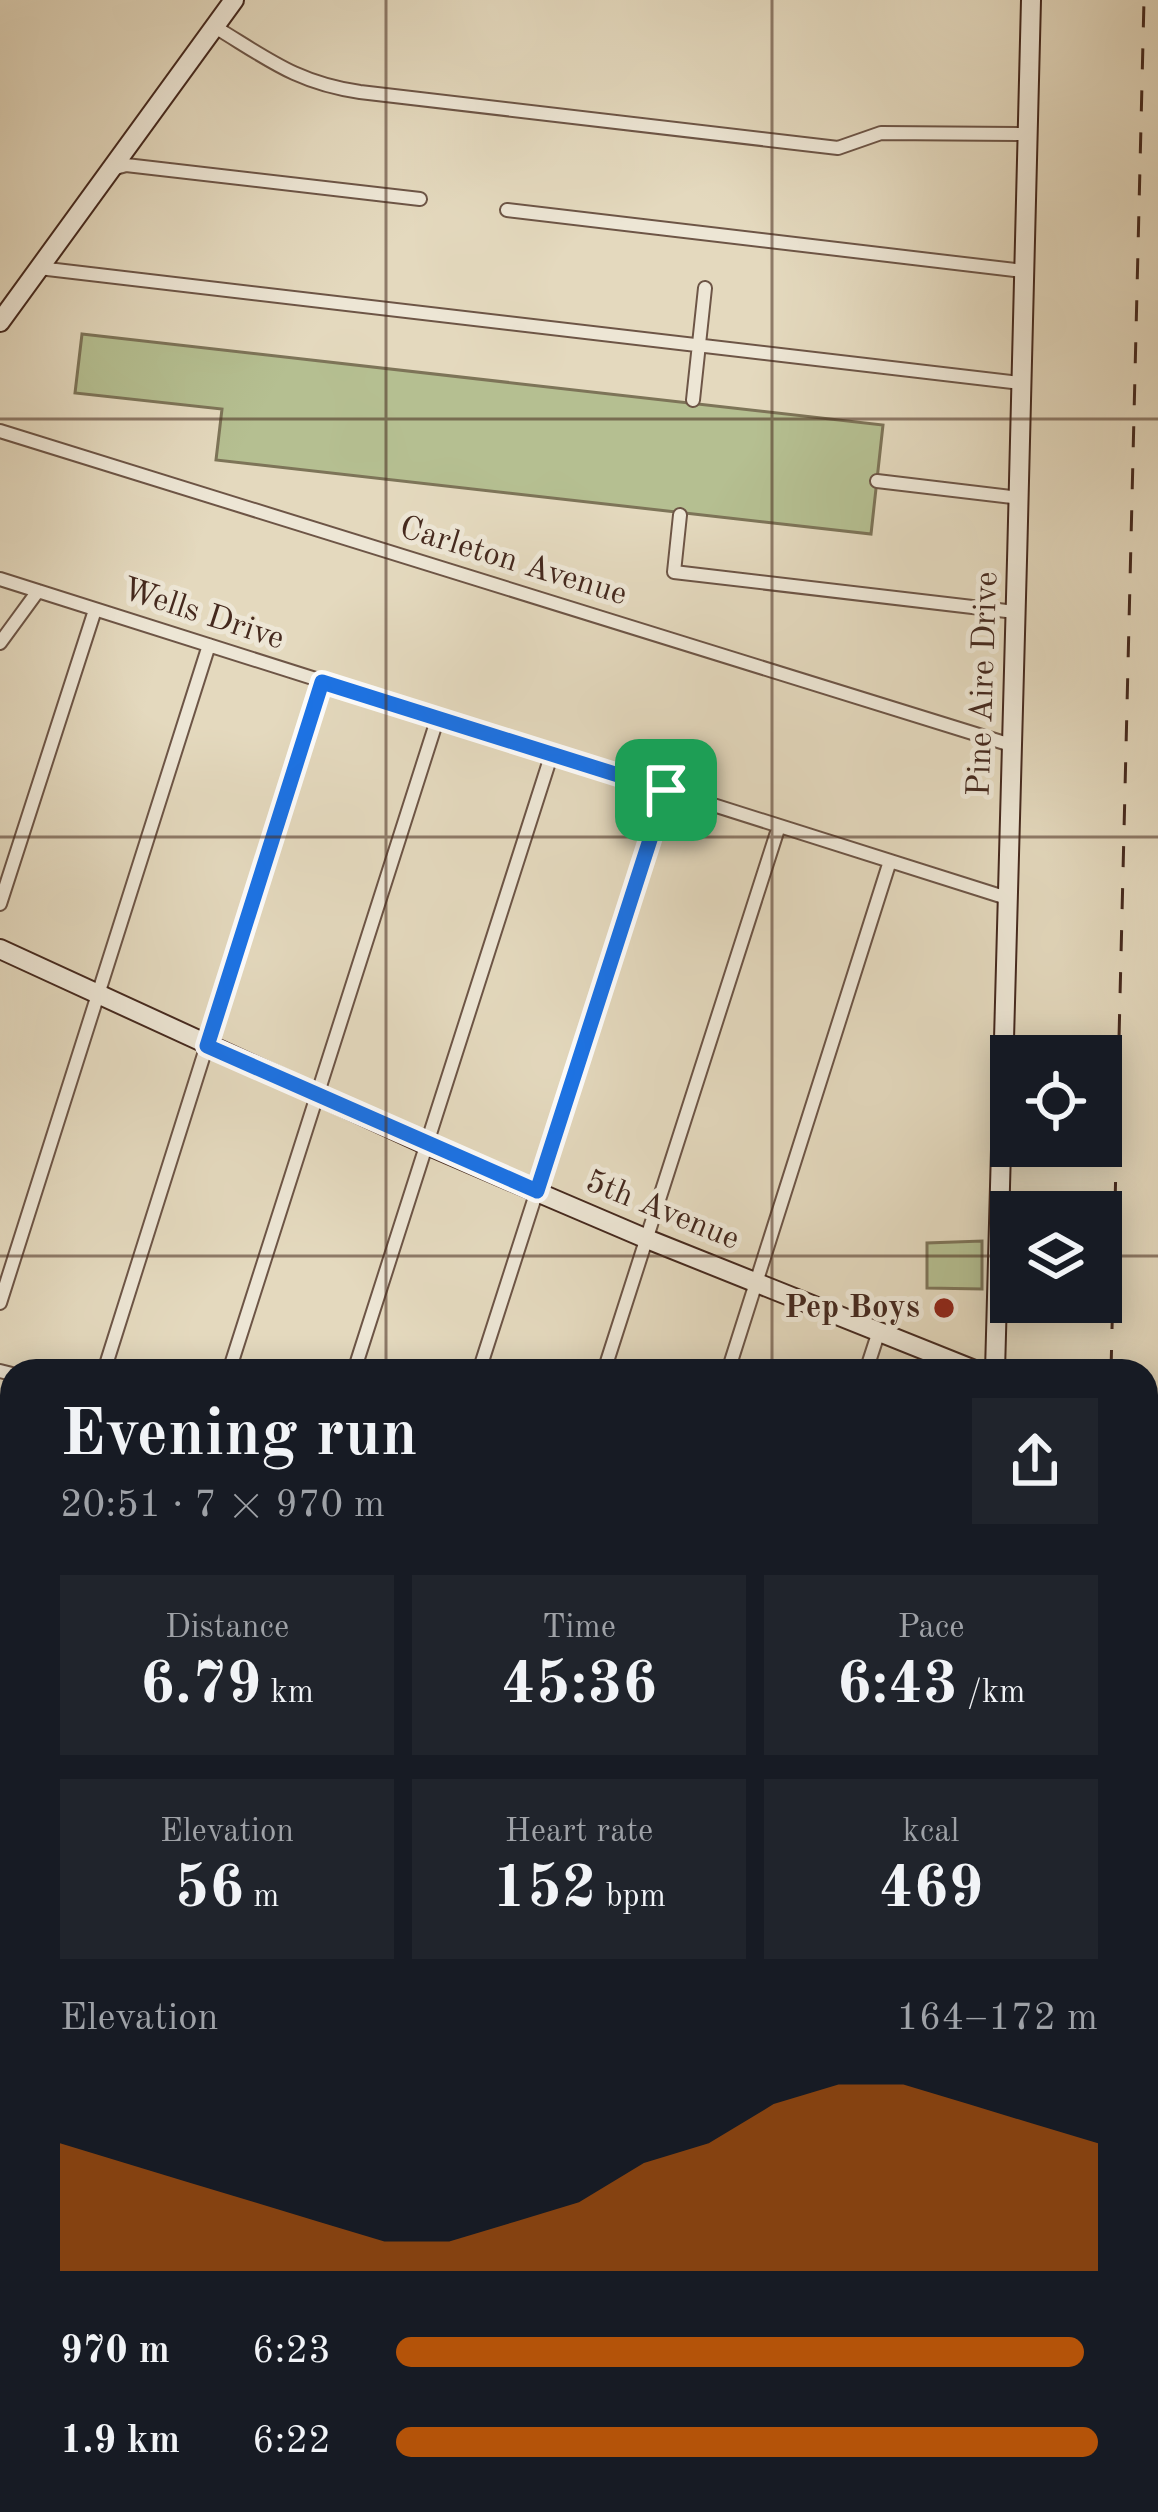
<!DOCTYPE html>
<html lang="en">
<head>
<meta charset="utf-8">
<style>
  :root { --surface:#171b24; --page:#20242c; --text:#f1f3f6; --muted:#9ea1a6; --accent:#b45309 }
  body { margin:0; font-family:"Old Standard TT",serif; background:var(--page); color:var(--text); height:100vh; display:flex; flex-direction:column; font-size:45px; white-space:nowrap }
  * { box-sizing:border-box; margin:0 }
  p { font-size:39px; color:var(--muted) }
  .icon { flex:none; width:66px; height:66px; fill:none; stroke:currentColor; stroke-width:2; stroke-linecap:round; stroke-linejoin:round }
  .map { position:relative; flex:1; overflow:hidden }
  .sheet { position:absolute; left:0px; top:1359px; width:1158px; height:1155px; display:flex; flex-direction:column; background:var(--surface); border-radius:36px 36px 0 0; box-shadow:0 6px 30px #0003 }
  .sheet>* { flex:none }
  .controls { position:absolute; left:990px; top:1035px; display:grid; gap:24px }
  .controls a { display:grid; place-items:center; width:132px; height:132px; border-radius:0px; background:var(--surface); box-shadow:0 6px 30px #0003; font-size:60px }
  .pin { position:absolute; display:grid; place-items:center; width:102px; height:102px; color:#fff; margin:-51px; border-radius:24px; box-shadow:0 6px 18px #0006 }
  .round { display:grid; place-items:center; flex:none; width:126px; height:126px; border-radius:0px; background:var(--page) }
  .overview { display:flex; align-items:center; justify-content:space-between; height:204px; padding:0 60px }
  h1 { font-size:66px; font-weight:800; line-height:90px }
  .metrics { display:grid; grid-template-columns:repeat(3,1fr); gap:18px; height:204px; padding:12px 60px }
  .metrics div { display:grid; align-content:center; border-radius:0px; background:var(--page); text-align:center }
  .metrics b { font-size:60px; font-weight:800 }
  .metrics small { font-size:33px; font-weight:400 }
  .metrics p { font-size:33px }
  .chart { height:336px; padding:24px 60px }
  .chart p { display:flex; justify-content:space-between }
  .chart svg { width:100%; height:216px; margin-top:12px; fill:var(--accent); opacity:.7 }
  ul { padding:0 60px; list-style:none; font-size:39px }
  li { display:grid; grid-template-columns:192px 144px 1fr; align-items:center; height:90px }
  li i { height:30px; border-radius:15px; background:var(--accent) }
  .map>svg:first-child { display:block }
  .green { fill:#b5bf91; stroke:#7d7458; stroke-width:3 }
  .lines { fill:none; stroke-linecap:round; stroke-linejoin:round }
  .street-casing { stroke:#6d5546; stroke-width:16 }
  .secondary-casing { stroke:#45291e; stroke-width:22 }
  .street { stroke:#ede6d5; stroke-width:12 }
  .secondary { stroke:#ede6d5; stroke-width:18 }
  .rail { stroke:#45291e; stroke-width:3; stroke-dasharray:21 21; stroke-linecap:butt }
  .route-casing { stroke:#fff; stroke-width:24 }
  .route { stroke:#1a73e8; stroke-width:15 }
  .grid { fill:none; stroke:#45291e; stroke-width:3; stroke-opacity:0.55 }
  .poi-dot { fill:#8f2418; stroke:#ede6d5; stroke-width:4.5 }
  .labels { text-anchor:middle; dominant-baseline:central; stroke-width:10; stroke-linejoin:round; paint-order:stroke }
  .street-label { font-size:33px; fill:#45291e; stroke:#ede6d5 }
  .poi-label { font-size:33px; font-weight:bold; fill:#45291e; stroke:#ede6d5; text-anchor:end }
</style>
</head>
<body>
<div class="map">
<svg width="1158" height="2512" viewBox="0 0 1158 2512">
  <rect width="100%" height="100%" fill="#e4d9be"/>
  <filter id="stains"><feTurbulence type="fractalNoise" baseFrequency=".00167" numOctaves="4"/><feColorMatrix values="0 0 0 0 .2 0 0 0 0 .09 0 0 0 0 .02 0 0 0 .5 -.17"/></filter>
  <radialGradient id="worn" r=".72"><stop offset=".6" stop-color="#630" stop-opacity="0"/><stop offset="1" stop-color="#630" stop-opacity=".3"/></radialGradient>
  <path class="green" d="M 82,334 L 883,425 L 871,534 L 216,460 L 222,409 L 75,393 Z
    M 982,1241 L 982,1289 L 927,1288 L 927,1243 Z
    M 1146,1940 L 1158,1943 L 1158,2315 L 1146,2314 Z
    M 753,2502 L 970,2502 L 967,2512 L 750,2512 Z"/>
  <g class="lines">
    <defs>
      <path id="street" d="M 215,27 C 268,59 297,83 360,92 L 838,148 L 881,133 L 1027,134
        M 112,169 L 126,165 L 420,199
        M 507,210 L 1023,271
        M 39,268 L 1020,383
        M 693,400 L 705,288
        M 0,431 L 1011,745
        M 877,481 L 1020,498
        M 680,515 L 674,572 L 1015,612
        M 0,579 L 1007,898
        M 0,643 L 38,591
        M 0,904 L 95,610
        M 0,1303 L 209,645
        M 0,1371 L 12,1374
        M 104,1371 L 322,681
        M 229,1371 L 438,717
        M 354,1371 L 552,753
        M 479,1371 L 666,790
        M 604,1371 L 779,826
        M 728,1371 L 890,861
        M 866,1371 L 879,1331
        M 0,2063 L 12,2067
        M 0,2285 L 12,2289
        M 662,2502 L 692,2512
        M 0,2508 L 14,2512
        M 251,2512 L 254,2502
        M 492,2512 L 495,2502"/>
      <path id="secondary" d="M 0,322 L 234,0
        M 0,949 L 427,1145 L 647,1239 L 977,1371
        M 995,1371 C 1011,914 1018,457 1031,0
        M 1146,1423 L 1158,1426
        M 734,2512 L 738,2502
        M 981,2512 L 984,2502"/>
    </defs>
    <use href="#street" class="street-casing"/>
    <use href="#secondary" class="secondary-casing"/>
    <use href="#street" class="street"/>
    <use href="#secondary" class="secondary"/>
    <path class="rail" d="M 1111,1371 L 1144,0
      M 1091,2512 L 1092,2502"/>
  </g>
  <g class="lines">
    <defs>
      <path id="route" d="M 322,682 L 666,790 L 537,1191 L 207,1046 Z"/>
    </defs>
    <use href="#route" class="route-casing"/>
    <use href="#route" class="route"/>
  </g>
  <path class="grid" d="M 386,0 L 386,1371M 772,0 L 772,1371M 0,419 L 1158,419M 0,837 L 1158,837M 0,1256 L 1011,1256M 1101,1256 L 1158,1256M 0,1675 L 12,1675M 1146,1675 L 1158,1675M 0,2093 L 12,2093M 1146,2093 L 1158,2093M 386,2502 L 386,2512M 772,2502 L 772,2512"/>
  <circle class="poi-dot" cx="944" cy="1308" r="12"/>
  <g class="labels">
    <g class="street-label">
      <text transform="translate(513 562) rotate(17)">Carleton Avenue</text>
      <text transform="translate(203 615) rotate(18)">Wells Drive</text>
      <text transform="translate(984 684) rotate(-88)">Pine Aire Drive</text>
      <text transform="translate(662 1211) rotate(22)">5th Avenue</text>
    </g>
    <g class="poi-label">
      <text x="920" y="1308">Pep Boys</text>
    </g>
  </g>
  <rect width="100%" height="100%" filter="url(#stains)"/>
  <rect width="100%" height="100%" fill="url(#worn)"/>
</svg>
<div class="controls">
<a><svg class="icon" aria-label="locate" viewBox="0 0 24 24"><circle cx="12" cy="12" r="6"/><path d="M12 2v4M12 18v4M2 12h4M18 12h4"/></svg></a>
<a><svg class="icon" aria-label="layers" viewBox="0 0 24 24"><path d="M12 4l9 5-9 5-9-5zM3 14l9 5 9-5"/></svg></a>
</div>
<div class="pin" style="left:666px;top:790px;background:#1e9e55"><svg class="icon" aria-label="arrive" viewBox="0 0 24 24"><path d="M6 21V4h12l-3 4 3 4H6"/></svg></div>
<section class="sheet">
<div class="overview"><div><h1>Evening run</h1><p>20:51 · 7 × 970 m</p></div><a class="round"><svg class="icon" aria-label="share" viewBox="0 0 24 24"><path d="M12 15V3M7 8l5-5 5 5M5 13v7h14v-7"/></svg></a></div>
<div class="metrics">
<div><p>Distance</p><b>6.79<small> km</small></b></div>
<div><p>Time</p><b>45:36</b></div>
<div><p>Pace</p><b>6:43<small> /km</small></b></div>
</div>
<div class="metrics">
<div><p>Elevation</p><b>56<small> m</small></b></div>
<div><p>Heart rate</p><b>152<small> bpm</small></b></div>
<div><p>kcal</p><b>469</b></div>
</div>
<div class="chart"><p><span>Elevation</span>164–172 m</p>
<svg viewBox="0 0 160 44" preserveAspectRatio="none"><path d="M0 44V18L10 22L20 26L30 30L40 34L50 38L60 38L70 34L80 30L90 22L100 18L110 10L120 6L130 6L140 10L150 14L160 18V44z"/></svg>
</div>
<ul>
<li><b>970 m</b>6:23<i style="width:98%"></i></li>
<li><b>1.9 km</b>6:22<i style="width:100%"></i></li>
</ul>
</section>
</div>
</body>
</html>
